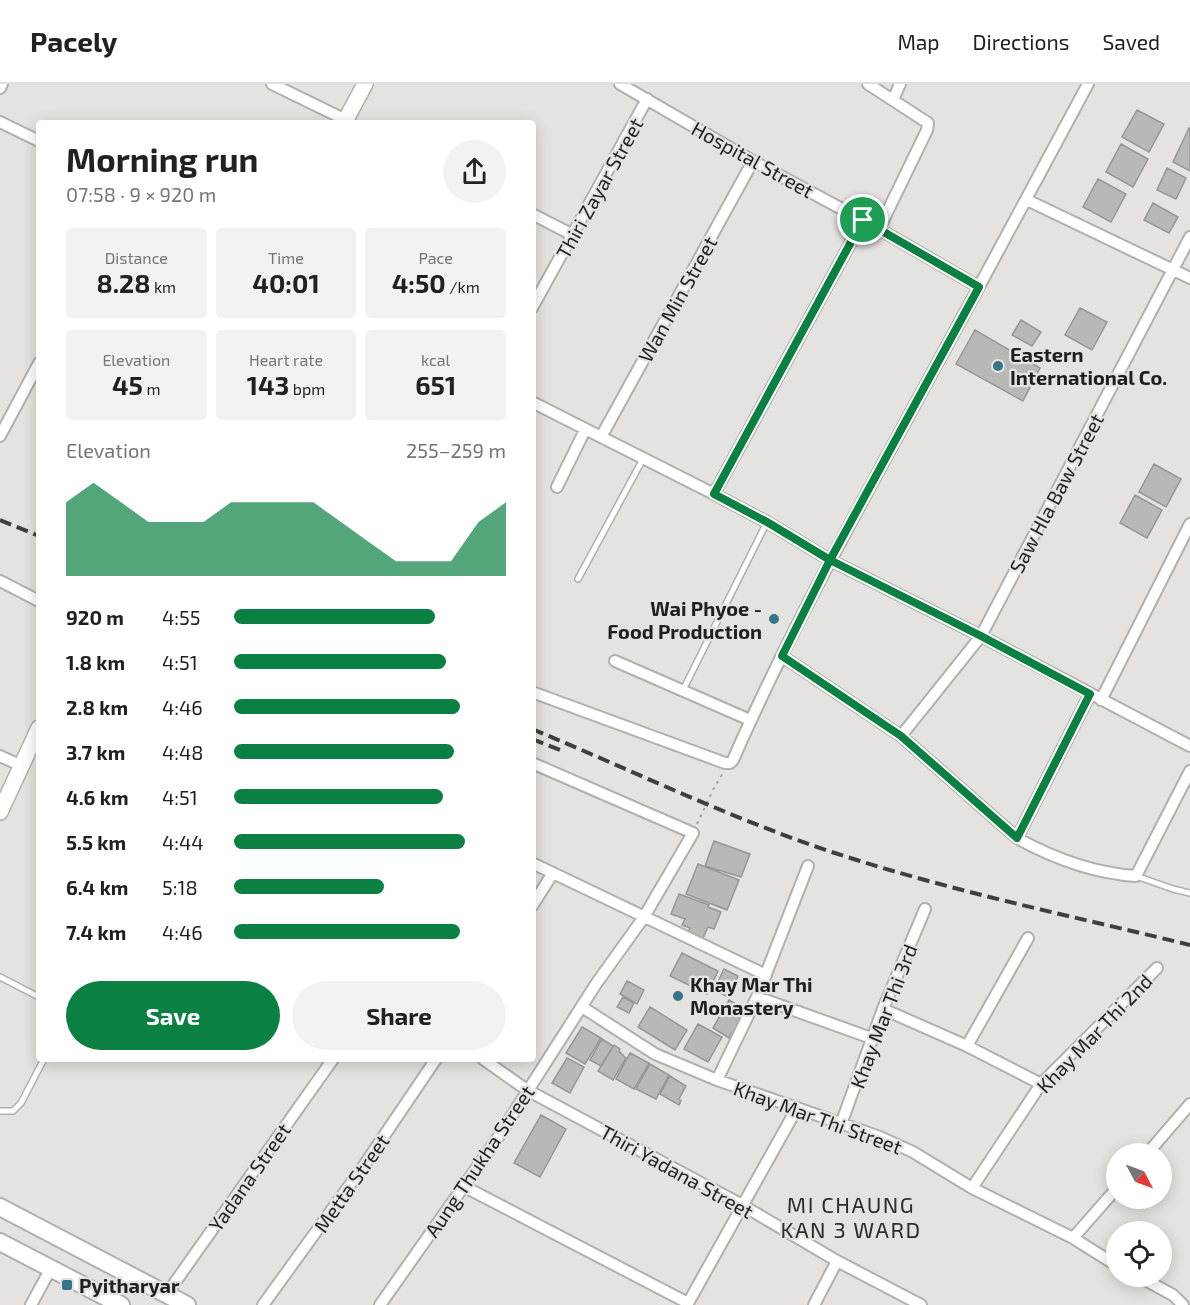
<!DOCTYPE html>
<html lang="en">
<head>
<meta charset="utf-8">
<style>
  :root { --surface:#fff; --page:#f2f2f2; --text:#202124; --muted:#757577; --line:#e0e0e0; --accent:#0b8043 }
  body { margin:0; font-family:"Exo 2",sans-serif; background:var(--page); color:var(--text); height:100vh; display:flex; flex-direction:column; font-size:22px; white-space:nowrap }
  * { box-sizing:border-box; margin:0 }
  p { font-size:20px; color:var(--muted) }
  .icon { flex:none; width:33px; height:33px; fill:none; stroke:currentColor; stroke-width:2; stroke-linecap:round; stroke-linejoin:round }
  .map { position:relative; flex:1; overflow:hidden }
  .side { position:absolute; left:36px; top:36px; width:500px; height:942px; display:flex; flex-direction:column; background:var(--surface); border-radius:6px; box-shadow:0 3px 15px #0003 }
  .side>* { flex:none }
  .needle { width:39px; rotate:131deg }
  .tools { position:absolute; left:1106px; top:1059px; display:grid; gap:12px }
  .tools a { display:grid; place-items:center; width:66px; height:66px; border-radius:50%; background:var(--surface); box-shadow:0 3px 15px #0003; font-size:30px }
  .pin { position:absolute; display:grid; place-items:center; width:51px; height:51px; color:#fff; margin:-26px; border:3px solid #fff; border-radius:50%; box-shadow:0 2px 6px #0007 }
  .round { display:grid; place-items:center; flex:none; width:63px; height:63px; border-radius:32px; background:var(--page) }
  .headline { display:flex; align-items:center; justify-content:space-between; height:102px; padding:0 30px }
  h1 { font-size:33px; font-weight:700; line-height:45px }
  .metrics { display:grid; grid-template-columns:repeat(3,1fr); gap:9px; height:102px; padding:6px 30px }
  .metrics div { display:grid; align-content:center; border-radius:6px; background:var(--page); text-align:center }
  .metrics b { font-size:26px; font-weight:700 }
  .metrics small { font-size:16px; font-weight:400 }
  .metrics p { font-size:16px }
  .chart { height:168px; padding:12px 30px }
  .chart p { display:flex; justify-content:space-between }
  .chart svg { width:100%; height:108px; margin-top:6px; fill:var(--accent); opacity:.7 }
  .cta { display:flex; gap:12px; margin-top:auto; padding:12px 30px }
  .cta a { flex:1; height:69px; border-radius:36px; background:var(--accent); color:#fff; font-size:24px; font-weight:700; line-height:69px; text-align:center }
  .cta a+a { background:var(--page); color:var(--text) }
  ul { padding:0 30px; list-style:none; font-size:20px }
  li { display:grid; grid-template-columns:96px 72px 1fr; align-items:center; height:45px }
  li i { height:15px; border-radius:8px; background:var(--accent) }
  header { display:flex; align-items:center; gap:36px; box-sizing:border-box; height:84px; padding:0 30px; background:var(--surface); border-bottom:2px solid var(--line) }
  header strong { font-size:28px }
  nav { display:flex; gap:33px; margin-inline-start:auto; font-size:21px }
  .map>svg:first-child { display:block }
  .building { fill:#b8b9b5; stroke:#969794; stroke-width:1.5 }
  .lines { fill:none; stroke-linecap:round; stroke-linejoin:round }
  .lane-casing { stroke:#b0b0ac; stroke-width:8 }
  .street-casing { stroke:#b0b0ac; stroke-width:14 }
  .secondary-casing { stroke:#b0b0ac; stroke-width:18 }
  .primary-casing { stroke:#b0b0ac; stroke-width:20 }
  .path { stroke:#a6a6a3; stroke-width:2; stroke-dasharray:3 4.5; stroke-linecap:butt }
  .lane { stroke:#fff; stroke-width:5 }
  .street { stroke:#fff; stroke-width:10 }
  .secondary { stroke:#fff; stroke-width:15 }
  .primary { stroke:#fff; stroke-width:16 }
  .rail { stroke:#3f3f3e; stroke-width:4; stroke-dasharray:12 6; stroke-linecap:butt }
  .route-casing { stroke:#fff; stroke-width:12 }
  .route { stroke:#0b8043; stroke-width:8 }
  .poi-dot { fill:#347588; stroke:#e4e3e0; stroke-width:2 }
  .labels { text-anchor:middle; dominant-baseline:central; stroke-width:4.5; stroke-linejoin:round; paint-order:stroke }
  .street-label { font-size:20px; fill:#1f1f1e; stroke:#e4e3e0 }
  .poi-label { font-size:20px; font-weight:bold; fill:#1f1f1e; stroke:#e4e3e0; text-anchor:start }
  .quarter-label { font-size:22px; letter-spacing:1.5px; fill:#2d2c29; stroke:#e4e3e0 }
</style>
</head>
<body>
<header>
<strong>Pacely</strong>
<nav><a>Map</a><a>Directions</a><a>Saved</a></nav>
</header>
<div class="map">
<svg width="1190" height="1221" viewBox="0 0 1190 1221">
  <rect width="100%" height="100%" fill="#e4e3e0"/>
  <path class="building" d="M 1137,26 L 1164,40 L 1149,68 L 1122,53 Z
    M 1189,44 L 1190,45 L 1190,87 L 1173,78 Z
    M 1121,60 L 1148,75 L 1133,103 L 1106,88 Z
    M 1167,84 L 1186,94 L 1176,115 L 1157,106 Z
    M 1098,95 L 1126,110 L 1111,138 L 1083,123 Z
    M 1153,119 L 1178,133 L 1169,149 L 1144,136 Z
    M 1080,224 L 1107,238 L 1092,266 L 1065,251 Z
    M 1021,236 L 1041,248 L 1032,262 L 1012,251 Z
    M 975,246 L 1040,284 L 1023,317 L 956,280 Z
    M 1154,380 L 1181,395 L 1166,423 L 1139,408 Z
    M 1135,411 L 1162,426 L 1147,454 L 1120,439 Z
    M 714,757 L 750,770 L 741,793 L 705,782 Z
    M 698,780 L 739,796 L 727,826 L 686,810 Z
    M 679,810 L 709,821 L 708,823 L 721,828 L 714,845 L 708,843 L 703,854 L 688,848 L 690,844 L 682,841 L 685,835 L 671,830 Z
    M 682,869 L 718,887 L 707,910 L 670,892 Z
    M 724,885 L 738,892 L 728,913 L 714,906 Z
    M 627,897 L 644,906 L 637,920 L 620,910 Z
    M 623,913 L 634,919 L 629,929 L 617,923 Z
    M 729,916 L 746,926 L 729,954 L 713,944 Z
    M 650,923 L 687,946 L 675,966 L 638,943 Z
    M 698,940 L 722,953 L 708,978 L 684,965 Z
    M 582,943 L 601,954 L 585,980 L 566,969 Z
    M 602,955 L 613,962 L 601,982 L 590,976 Z
    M 614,961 L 620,965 L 619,967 L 626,974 L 613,996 L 598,987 Z
    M 630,969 L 649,979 L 634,1005 L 616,995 Z
    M 567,974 L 584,983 L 570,1009 L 552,999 Z
    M 650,980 L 669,991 L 656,1015 L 636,1005 Z
    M 670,992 L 686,1002 L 679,1015 L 681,1017 L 679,1021 L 660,1010 Z
    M 541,1031 L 566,1045 L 540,1093 L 514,1079 Z"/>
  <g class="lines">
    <defs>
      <path id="lane" d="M 578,495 L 643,375
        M 683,606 L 767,438
        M 1136,792 L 1173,805 L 1190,809
        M 0,893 L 39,913
        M 0,1027 L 13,1027 L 21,1019 L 44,975"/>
      <path id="street" d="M 272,0 L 350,38
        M 620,0 L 753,77 L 879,145 L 979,203
        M 868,0 L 928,39 L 927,46 L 879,145
        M 0,4 L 2,0
        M 893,16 L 900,0
        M 0,38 L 39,57
        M 1027,116 L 1190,194
        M 532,130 L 573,151
        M 532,224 L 647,15
        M 532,318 L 714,410 L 767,438 L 830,476 L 981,552 L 1190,662
        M 0,352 L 39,279
        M 601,353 L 753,77
        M 557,403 L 585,346
        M 714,410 L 863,136
        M 0,497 L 39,517
        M 782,572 L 901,652 L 1017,754 C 1053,774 1095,789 1136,792 L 1190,687
        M 615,577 L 750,636
        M 532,608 L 725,679 L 730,679 L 733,676 C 782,564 841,456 900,348 C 963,232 1026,117 1088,0
        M 1101,616 L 1190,440
        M 901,652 L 981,552 L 1190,153
        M 0,672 L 22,682
        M 1017,754 L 1090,610
        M 532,779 L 766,891
        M 532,822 L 553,789
        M 757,913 L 874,955
        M 582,923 L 655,970 L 717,996 L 880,1053 L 913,1068 L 972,1104 L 1073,1154 L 1116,1181
        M 883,925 L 967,962 L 1041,1000
        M 967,962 L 1028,854
        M 483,975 L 527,1006 L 742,1121 L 837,1177 L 921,1221
        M 717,996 L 757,913 L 808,782
        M 841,1040 L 883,925 L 925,825
        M 1147,1070 L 1190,1020
        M 463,1102 L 688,1219
        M 972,1104 L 1041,1000 L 1157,884
        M 1073,1154 L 1116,1105
        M 1138,1192 L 1173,1211 L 1183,1221
        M 166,1211 L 333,975
        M 31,1221 L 51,1184
        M 263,1221 L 365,1080 L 436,975
        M 380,1221 L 497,1055 L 596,900 L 644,833 L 693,749 L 532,679
        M 687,1221 L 797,1024
        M 814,1221 L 837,1177"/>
      <path id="secondary" d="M 344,39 L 365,0
        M 0,728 L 39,644"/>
      <path id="primary" d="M 0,1123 L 187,1221
        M 0,1158 L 121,1221"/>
    </defs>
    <use href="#lane" class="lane-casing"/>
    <use href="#street" class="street-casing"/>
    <use href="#secondary" class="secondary-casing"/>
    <use href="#primary" class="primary-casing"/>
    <path class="path" d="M 532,625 L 532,626
      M 697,740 L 715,702 L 723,689"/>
    <use href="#lane" class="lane"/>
    <use href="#street" class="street"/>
    <use href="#secondary" class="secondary"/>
    <use href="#primary" class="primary"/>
    <path class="rail" d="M 0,436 L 39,452
      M 532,645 C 641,690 748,743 860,777 C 969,811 1080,834 1190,861
      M 532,655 L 560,666"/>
  </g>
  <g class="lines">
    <defs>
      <path id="route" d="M 863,136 L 714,410 L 767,438 L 830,476 L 782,572 L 901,652 L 1017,754 L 1090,610 L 981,552 L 830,476 L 979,203 L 863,136"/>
    </defs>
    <use href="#route" class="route-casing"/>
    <use href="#route" class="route"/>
  </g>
  <g class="poi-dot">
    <circle cx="998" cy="282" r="6"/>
    <circle cx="774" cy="535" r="6"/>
    <circle cx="678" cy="912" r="6"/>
    <rect x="61" y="1195" width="12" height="12" rx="3"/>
  </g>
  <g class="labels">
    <g class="street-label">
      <text transform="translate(753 75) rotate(29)">Hospital Street</text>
      <text transform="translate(599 104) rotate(-61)">Thiri Zayar Street</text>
      <text transform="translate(677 215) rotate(-61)">Wan Min Street</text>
      <text transform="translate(1056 409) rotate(-62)">Saw Hla Baw Street</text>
      <text transform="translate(883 932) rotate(-69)">Khay Mar Thi 3rd</text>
      <text transform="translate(1094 949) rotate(-46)">Khay Mar Thi 2nd</text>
      <text transform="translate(818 1033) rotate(20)">Khay Mar Thi Street</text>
      <text transform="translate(479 1077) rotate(-56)">Aung Thukha Street</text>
      <text transform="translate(677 1087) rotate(29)">Thiri Yadana Street</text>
      <text transform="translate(249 1093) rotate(-55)">Yadana Street</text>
      <text transform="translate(351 1099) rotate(-55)">Metta Street</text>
    </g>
    <g class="poi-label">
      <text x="1010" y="270">Eastern<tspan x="1010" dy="23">International Co.</tspan></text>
      <text x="762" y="524" text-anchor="end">Wai Phyoe -<tspan x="762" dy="23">Food Production</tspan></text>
      <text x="690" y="900">Khay Mar Thi<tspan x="690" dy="23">Monastery</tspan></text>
      <text x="79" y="1201">Pyitharyar</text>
    </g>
    <g class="quarter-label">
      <text x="851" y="1120">MI CHAUNG<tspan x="851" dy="25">KAN 3 WARD</tspan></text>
    </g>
  </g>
</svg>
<div class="tools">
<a><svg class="needle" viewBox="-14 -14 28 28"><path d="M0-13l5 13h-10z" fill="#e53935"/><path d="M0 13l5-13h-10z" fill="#757577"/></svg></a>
<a><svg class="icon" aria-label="locate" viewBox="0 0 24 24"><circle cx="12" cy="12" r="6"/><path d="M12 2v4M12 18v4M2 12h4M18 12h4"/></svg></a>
</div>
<div class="pin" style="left:863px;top:136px;background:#1e9e55"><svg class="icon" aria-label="arrive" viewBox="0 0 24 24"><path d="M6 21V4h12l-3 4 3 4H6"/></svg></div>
<section class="side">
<div class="headline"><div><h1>Morning run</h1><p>07:58 · 9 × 920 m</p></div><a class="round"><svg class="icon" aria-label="share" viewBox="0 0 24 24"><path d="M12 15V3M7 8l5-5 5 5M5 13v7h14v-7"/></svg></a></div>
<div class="metrics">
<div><p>Distance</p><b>8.28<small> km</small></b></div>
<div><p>Time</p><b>40:01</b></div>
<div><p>Pace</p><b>4:50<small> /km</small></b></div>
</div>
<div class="metrics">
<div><p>Elevation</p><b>45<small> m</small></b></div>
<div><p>Heart rate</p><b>143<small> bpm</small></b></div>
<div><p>kcal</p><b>651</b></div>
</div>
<div class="chart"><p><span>Elevation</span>255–259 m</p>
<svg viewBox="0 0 160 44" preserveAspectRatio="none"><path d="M0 44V14L10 6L20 14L30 22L40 22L50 22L60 14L70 14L80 14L90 14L100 22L110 30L120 38L130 38L140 38L150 22L160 14V44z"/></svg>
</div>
<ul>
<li><b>920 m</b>4:55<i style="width:74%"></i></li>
<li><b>1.8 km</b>4:51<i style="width:78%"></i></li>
<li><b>2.8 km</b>4:46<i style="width:83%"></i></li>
<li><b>3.7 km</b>4:48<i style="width:81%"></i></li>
<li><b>4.6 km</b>4:51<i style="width:77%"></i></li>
<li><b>5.5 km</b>4:44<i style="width:85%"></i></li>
<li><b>6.4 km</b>5:18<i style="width:55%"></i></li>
<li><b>7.4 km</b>4:46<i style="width:83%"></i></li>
</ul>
<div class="cta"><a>Save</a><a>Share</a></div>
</section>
</div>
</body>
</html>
